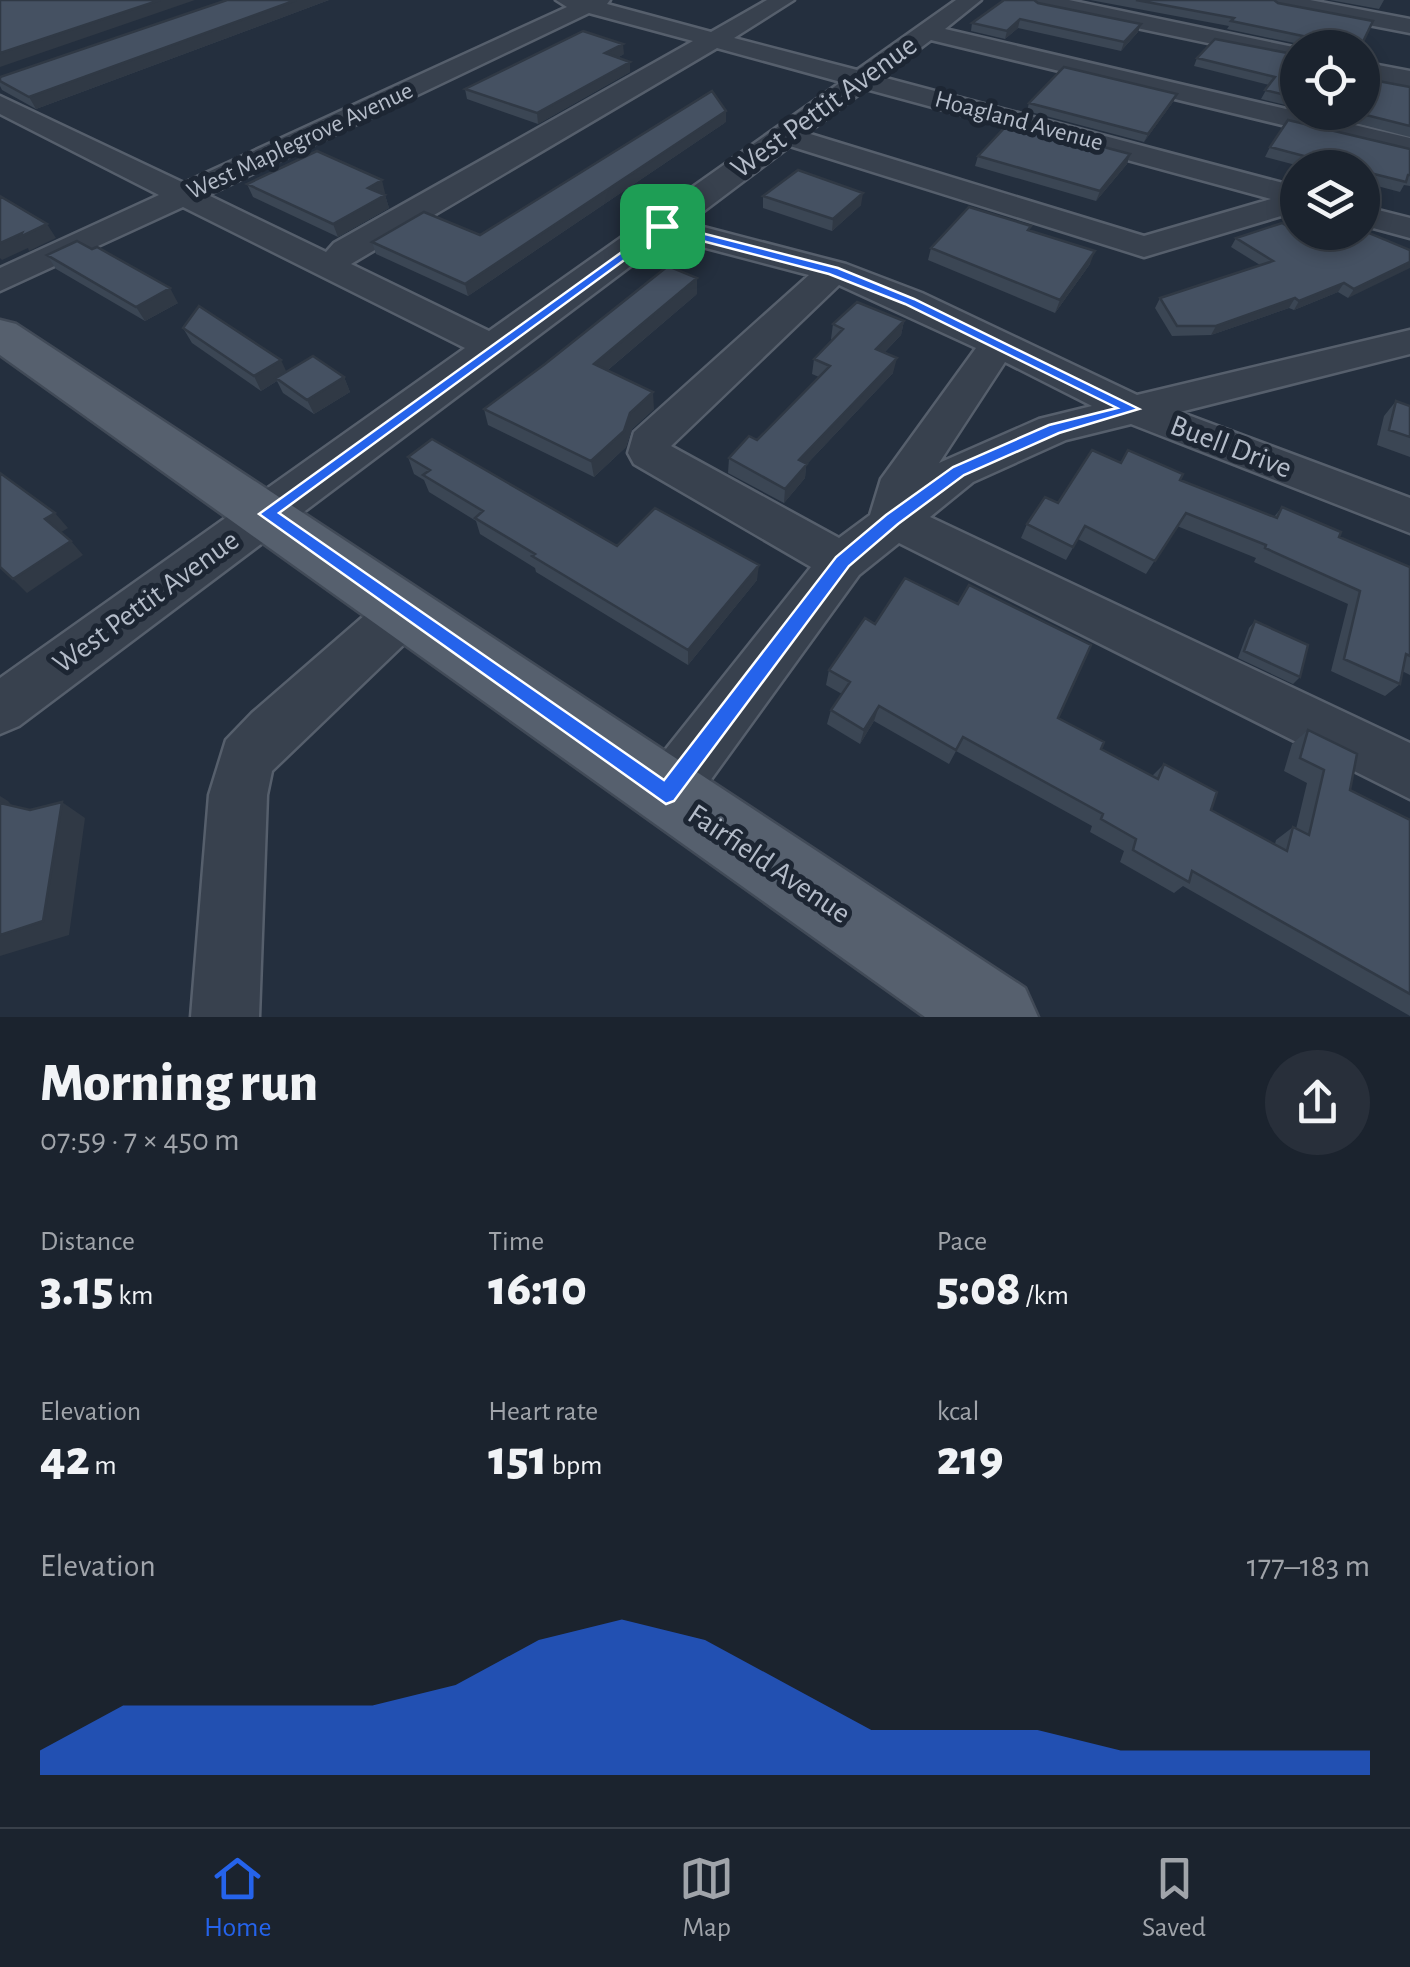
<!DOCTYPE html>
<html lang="en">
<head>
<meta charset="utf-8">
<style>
  :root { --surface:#1b232e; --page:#282f3a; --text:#f1f3f6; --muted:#a0a4aa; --line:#39404a; --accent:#2563eb }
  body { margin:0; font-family:"Alegreya Sans",sans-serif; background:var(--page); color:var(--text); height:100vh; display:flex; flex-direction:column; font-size:38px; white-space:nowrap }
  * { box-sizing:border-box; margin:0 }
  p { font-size:32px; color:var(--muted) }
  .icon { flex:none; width:55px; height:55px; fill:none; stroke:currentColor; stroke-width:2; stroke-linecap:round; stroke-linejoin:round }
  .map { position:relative; height:1017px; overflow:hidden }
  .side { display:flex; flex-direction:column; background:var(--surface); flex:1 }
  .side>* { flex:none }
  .tools { position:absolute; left:1280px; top:30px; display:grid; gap:20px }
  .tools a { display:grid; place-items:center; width:100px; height:100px; border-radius:50%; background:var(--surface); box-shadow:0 5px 15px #0003,0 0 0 2px var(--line); font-size:50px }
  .pin { position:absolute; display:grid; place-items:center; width:85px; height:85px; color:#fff; margin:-42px; border-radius:20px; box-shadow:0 5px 15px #0006 }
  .round { display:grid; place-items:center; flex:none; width:105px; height:105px; border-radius:52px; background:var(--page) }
  .summary { display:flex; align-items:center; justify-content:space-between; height:170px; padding:0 40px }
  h1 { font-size:55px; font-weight:800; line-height:75px }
  .stats { display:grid; grid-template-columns:repeat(3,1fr); gap:15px; height:170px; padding:10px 40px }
  .stats div { display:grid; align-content:center }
  .stats b { font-size:50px; font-weight:800 }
  .stats small { font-size:28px; font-weight:400 }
  .stats p { font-size:28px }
  .chart { height:280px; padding:20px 40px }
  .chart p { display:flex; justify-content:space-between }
  .chart svg { width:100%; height:180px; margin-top:10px; fill:var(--accent); opacity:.7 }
  .tabs { display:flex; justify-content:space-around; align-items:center; height:140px; border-top:2px solid var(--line); background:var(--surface); font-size:28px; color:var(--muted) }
  .tabs a { display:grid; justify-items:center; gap:5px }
  .tabs .selected { color:var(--accent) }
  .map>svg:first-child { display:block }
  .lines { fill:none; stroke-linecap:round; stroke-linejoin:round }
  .minor-casing { stroke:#565f6c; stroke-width:5 }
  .major-casing { stroke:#414a57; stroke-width:5 }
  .minor { fill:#38414e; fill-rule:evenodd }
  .major { fill:#56606e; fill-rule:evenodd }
  .wall { fill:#3b4654 }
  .shaded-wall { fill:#303945 }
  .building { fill:#455162; stroke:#303945; stroke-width:2.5 }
  .route { fill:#2563eb; stroke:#fff; stroke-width:2.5; fill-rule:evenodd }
  .labels { text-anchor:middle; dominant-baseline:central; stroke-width:10; stroke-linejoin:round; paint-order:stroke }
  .far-street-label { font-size:25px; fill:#b4bcc9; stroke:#1d2633 }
  .street-label { font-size:30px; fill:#b4bcc9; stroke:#1d2633 }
</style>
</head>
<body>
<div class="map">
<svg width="1410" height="1017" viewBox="0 0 1410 1017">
  <rect width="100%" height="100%" fill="#242f3e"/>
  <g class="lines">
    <defs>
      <path id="minor" d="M 556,0 L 610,0 L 607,4 L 711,32 L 767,0 L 794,0 L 734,38 L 857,70 L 956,0 L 981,0 L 945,29 L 1410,138 L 1410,156 L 931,40 L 882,77 L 1298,187 L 1298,211 L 1144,257 L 790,146 L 688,223 L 846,264 L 922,293 L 1137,395 L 1410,330 L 1410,354 L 1180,412 L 1410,498 L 1410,533 L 1131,424 L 1066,440 L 973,482 L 930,517 L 1410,743 L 1410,799 L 899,543 L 859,575 L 686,814 L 666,822 L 646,814 L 637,794 L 646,774 L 811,567 L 634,464 L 628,453 L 634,432 L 809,275 L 668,238 L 19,726 L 0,734 L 0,678 L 465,348 L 183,207 L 0,291 L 0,268 L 159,195 L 0,114 L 0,96 L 184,183 L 567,7 ZM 589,13 L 693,41 L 334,243 L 326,252 L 208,195 ZM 717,48 L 841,82 L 489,331 L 351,264 ZM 866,89 L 1271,199 L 1144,236 L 807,133 ZM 839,285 L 976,348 L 881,479 L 870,515 L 839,538 L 671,446 ZM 1005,362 L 1092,406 L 1039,419 L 939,463 Z
        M 1026,0 L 1069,0 L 1298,48 L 1298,62 L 1037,7 Z
        M 1264,0 L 1310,0 L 1410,19 L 1410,33 L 1275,7 Z
        M 1362,62 L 1410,71 L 1410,87 L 1362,77 Z
        M 1362,206 L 1410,218 L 1410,238 L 1362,225 Z
        M 405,590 L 423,596 L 430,611 L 423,626 L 272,771 L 267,795 L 259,1017 L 191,1017 L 209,795 L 226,740 L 252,713 L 387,596 Z"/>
      <path id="major" d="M 0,320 L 16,324 L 1025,988 L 1038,1017 L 925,1017 L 0,355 Z"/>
    </defs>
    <use href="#minor" class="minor-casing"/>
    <use href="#major" class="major-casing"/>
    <use href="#minor" class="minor"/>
    <use href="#major" class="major"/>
  </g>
  <path class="wall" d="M 227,0 L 329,0 L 36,109 L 2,90 L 0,86 L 0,77 Z
    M 1090,0 L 1274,0 L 1360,48 L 1299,48 L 1299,44 L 1227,29 L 1229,26 Z
    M 1330,0 L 1384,0 L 1379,9 Z
    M 1038,3 L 1141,24 L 1138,32 L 1121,51 L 1018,28 L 1005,39 L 971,31 L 972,23 Z
    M 624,54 L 617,58 L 630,72 L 538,124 L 467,99 L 465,89 Z
    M 1298,55 L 1298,108 L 1261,99 L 1269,85 L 1194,66 L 1197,58 Z
    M 1410,87 L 1410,137 L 1313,112 L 1362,112 Z
    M 1173,102 L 1144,142 L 1027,111 L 1029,103 Z
    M 726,122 L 468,296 L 376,254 L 372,242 L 480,235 Z
    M 1270,147 L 1410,149 L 1410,186 L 1404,185 L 1400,192 L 1362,182 L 1362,168 L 1307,168 L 1265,157 Z
    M 1130,154 L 1127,164 L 1096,201 L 975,166 L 978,156 Z
    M 247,184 L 385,193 L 383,194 L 385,195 L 389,208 L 338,237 L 253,197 Z
    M 763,196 L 861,205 L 832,231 L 763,208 Z
    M 1029,230 L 1090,264 L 1055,313 L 928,260 L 931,248 Z
    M 1306,237 L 1410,250 L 1348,298 L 1338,292 L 1294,310 L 1289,308 L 1211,335 L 1172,336 L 1155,308 L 1160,298 L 1260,265 L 1231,247 L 1236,238 Z
    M 47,255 L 178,303 L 145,321 L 56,269 Z
    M 697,294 L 608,370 L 654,409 L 632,429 L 626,447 L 594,477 L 488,425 L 484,409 L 545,364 Z
    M 904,321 L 901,335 L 884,353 L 893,373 L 806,465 L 805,478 L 784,503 L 728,473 L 729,458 L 757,440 L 819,377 L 812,374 L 814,359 L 832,340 L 831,339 L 833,324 Z
    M 183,328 L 287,372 L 344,377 L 350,392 L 314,414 L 283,393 L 277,381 L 261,391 L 192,343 Z
    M 1396,401 L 1410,406 L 1410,457 L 1377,445 L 1384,416 Z
    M 408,457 L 617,546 L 757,580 L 688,665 L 536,572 L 535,568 L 480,534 L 476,521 L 429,492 L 424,480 L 414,474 Z
    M 1121,463 L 1180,480 L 1274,517 L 1282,507 L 1339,537 L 1410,567 L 1410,675 L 1402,671 L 1400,684 L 1385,696 L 1331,671 L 1348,604 L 1254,562 L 1256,558 L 1177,526 L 1146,574 L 1078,539 L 1066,560 L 1021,538 L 1027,524 L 1058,503 Z
    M 1255,621 L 1300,677 L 1293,684 L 1238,658 L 1249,628 Z
    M 829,670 L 1058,718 L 1101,749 L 1152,776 L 1164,764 L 1211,810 L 1275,844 L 1276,840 L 1293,827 L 1296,829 L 1307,783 L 1284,771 L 1292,744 L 1308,730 L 1350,790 L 1410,820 L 1410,1016 L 1183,886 L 1174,893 L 1120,862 L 1124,851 L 1090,832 L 1092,826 L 956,751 L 949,764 L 874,721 L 860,744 L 827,724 L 831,710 L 842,694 L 826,685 Z"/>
  <path class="shaded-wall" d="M 160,0 L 195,0 L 0,67 L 0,53 Z
    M 296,0 L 329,0 L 36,109 L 29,97 Z
    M 1020,19 L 1018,28 L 1005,39 L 1007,31 Z
    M 1141,24 L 1138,32 L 1121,51 L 1124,42 Z
    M 623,44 L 624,54 L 605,64 L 605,53 Z
    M 630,62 L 630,72 L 538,124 L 537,113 Z
    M 1177,94 L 1173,102 L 1144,142 L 1148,134 Z
    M 726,111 L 726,122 L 468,296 L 465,284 Z
    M 1130,154 L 1127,164 L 1096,201 L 1100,191 Z
    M 382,180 L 385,193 L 372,200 L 368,188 Z
    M 863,193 L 861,205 L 832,231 L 833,219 Z
    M 385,195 L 389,208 L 338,237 L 333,224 Z
    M 47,224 L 56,238 L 29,251 L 28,248 L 2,260 L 0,258 L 0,243 Z
    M 1095,251 L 1090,264 L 1055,313 L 1060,300 Z
    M 1410,262 L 1410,268 L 1348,298 L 1354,289 Z
    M 697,278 L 697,294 L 596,380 L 594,364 Z
    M 1344,283 L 1338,292 L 1294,310 L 1299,301 Z
    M 170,288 L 178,303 L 145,321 L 136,307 Z
    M 1295,298 L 1289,308 L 1211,335 L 1216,326 Z
    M 904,321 L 901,335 L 873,364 L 876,349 Z
    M 897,358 L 893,373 L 806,465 L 805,478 L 784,503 L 785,489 L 799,460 Z
    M 281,360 L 288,375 L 276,378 L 277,381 L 261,391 L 254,376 Z
    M 344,377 L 350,392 L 314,414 L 307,400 Z
    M 653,392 L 654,409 L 632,429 L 626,447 L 594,477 L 591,461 L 630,413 Z
    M 55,513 L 68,528 L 58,534 L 45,519 Z
    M 71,541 L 83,555 L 27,593 L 13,579 Z
    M 759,565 L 757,580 L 688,665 L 688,650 Z
    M 879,706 L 874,721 L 860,744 L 864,730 Z
    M 0,796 L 8,801 L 24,819 L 0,803 Z
    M 62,802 L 85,818 L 69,935 L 0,956 L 0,935 Z"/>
  <path class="building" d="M 0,0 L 160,0 L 0,53 Z
    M 227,0 L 296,0 L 29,97 L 0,81 L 0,77 Z
    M 1004,0 L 1034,0 L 1038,3 L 1141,24 L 1124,42 L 1020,19 L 1007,31 L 972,23 Z
    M 1136,0 L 1274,0 L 1278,3 L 1373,21 L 1360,48 L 1304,48 L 1303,36 L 1231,21 L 1234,18 Z
    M 583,31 L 623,44 L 605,53 L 630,62 L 537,113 L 465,89 Z
    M 1215,39 L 1298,55 L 1298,98 L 1265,90 L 1275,77 L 1197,58 Z
    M 1064,67 L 1177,94 L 1148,134 L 1029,103 Z
    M 1362,78 L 1410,87 L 1410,126 L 1354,112 L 1362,112 Z
    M 712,91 L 726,111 L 465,284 L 372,242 L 424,212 L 480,235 Z
    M 1288,120 L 1410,149 L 1410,175 L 1408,175 L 1406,182 L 1362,171 L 1362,168 L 1349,168 L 1270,147 Z
    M 1010,122 L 1130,154 L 1100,191 L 978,156 Z
    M 317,151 L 382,180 L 368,188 L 385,195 L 333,224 L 247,184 Z
    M 798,170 L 863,193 L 833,219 L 763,196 Z
    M 0,196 L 47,224 L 20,237 L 22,233 L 0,243 Z
    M 969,207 L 1031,226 L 1028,230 L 1095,251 L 1060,300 L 931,248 Z
    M 1282,223 L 1306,237 L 1314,232 L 1362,232 L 1362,230 L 1410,250 L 1410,262 L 1354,289 L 1344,283 L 1299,301 L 1295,298 L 1216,326 L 1177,326 L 1160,298 L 1273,261 L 1236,238 Z
    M 77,241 L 92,249 L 97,247 L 170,288 L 136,307 L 47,255 Z
    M 668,266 L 697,278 L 594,364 L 653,392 L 630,413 L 624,431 L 591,461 L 484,409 L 545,364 Z
    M 857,302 L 904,321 L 876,349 L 897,358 L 799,460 L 807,464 L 785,489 L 729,458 L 749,436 L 757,440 L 830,366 L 814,359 L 843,329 L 833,324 Z
    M 199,306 L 281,360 L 254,376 L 183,328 Z
    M 313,356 L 344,377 L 307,400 L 276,378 Z
    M 1396,401 L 1410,406 L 1410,437 L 1389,430 Z
    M 432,439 L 617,546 L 655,508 L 759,565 L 688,650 L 532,556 L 535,554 L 475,518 L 483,511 L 423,475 L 430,470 L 408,457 Z
    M 1092,450 L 1121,463 L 1128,450 L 1183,474 L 1180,480 L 1277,518 L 1282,507 L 1341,532 L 1339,537 L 1410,567 L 1410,656 L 1406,654 L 1400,684 L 1344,659 L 1360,591 L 1265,548 L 1266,545 L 1186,513 L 1155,561 L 1085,526 L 1073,547 L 1027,524 L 1045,497 L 1058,503 Z
    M 0,473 L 55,513 L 45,519 L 71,541 L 13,579 L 0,567 Z
    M 905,578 L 958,604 L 969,585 L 1091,645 L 1058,718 L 1104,742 L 1101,749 L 1158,779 L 1164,764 L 1217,792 L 1211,810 L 1287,851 L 1293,827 L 1309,835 L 1324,770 L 1300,758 L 1308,730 L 1357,754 L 1350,790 L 1410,820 L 1410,994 L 1192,871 L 1189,882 L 1133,850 L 1136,839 L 1101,819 L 1103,814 L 963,737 L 956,750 L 879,706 L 864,730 L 831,710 L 850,682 L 829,670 L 865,618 L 875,624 Z
    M 1255,621 L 1308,645 L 1300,677 L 1244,651 Z
    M 62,802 L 43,921 L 0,935 L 0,803 L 30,810 Z"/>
  <path class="route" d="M 662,223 L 838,268 L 914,299 L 1139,409 L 1059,433 L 964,475 L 898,524 L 849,566 L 674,801 L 666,804 L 259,514 ZM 664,231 L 829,274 L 905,304 L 1117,408 L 1049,425 L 953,467 L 886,515 L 836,557 L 664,780 L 279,513 Z"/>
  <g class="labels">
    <g class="far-street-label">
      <text transform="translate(1019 121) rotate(15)">Hoagland Avenue</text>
      <text transform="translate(300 141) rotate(-25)">West Maplegrove Avenue</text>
    </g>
    <g class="street-label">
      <text transform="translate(824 107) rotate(-36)">West Pettit Avenue</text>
      <text transform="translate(1231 447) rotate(21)">Buell Drive</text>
      <text transform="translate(146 602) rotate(-36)">West Pettit Avenue</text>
      <text transform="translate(769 864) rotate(34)">Fairfield Avenue</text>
    </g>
  </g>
</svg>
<div class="tools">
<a><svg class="icon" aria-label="locate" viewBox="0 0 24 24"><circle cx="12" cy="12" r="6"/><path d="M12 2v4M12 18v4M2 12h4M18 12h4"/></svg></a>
<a><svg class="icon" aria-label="layers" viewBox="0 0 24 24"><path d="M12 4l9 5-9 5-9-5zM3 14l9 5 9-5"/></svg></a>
</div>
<div class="pin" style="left:662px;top:226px;background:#1e9e55"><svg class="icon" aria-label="arrive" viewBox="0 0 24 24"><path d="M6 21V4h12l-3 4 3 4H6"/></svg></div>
</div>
<section class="side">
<div class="summary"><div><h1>Morning run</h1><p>07:59 · 7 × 450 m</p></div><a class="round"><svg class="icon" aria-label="share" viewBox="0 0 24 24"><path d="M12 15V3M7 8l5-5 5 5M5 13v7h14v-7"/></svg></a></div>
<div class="stats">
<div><p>Distance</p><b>3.15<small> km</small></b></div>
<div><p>Time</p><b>16:10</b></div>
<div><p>Pace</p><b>5:08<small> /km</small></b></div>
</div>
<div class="stats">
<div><p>Elevation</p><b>42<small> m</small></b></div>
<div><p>Heart rate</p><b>151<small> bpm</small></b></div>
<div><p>kcal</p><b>219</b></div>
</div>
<div class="chart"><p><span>Elevation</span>177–183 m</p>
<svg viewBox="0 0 160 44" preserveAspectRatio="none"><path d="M0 44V38L10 27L20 27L30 27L40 27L50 22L60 11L70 6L80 11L90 22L100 33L110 33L120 33L130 38L140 38L150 38L160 38V44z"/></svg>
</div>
</section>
<nav class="tabs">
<a class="selected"><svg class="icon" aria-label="home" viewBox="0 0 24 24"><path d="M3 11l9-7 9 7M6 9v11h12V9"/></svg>Home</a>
<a><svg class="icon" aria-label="map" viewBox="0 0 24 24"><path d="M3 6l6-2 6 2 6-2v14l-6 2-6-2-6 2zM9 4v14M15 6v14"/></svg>Map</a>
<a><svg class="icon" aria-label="saved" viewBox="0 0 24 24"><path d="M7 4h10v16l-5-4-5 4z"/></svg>Saved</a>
</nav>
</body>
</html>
